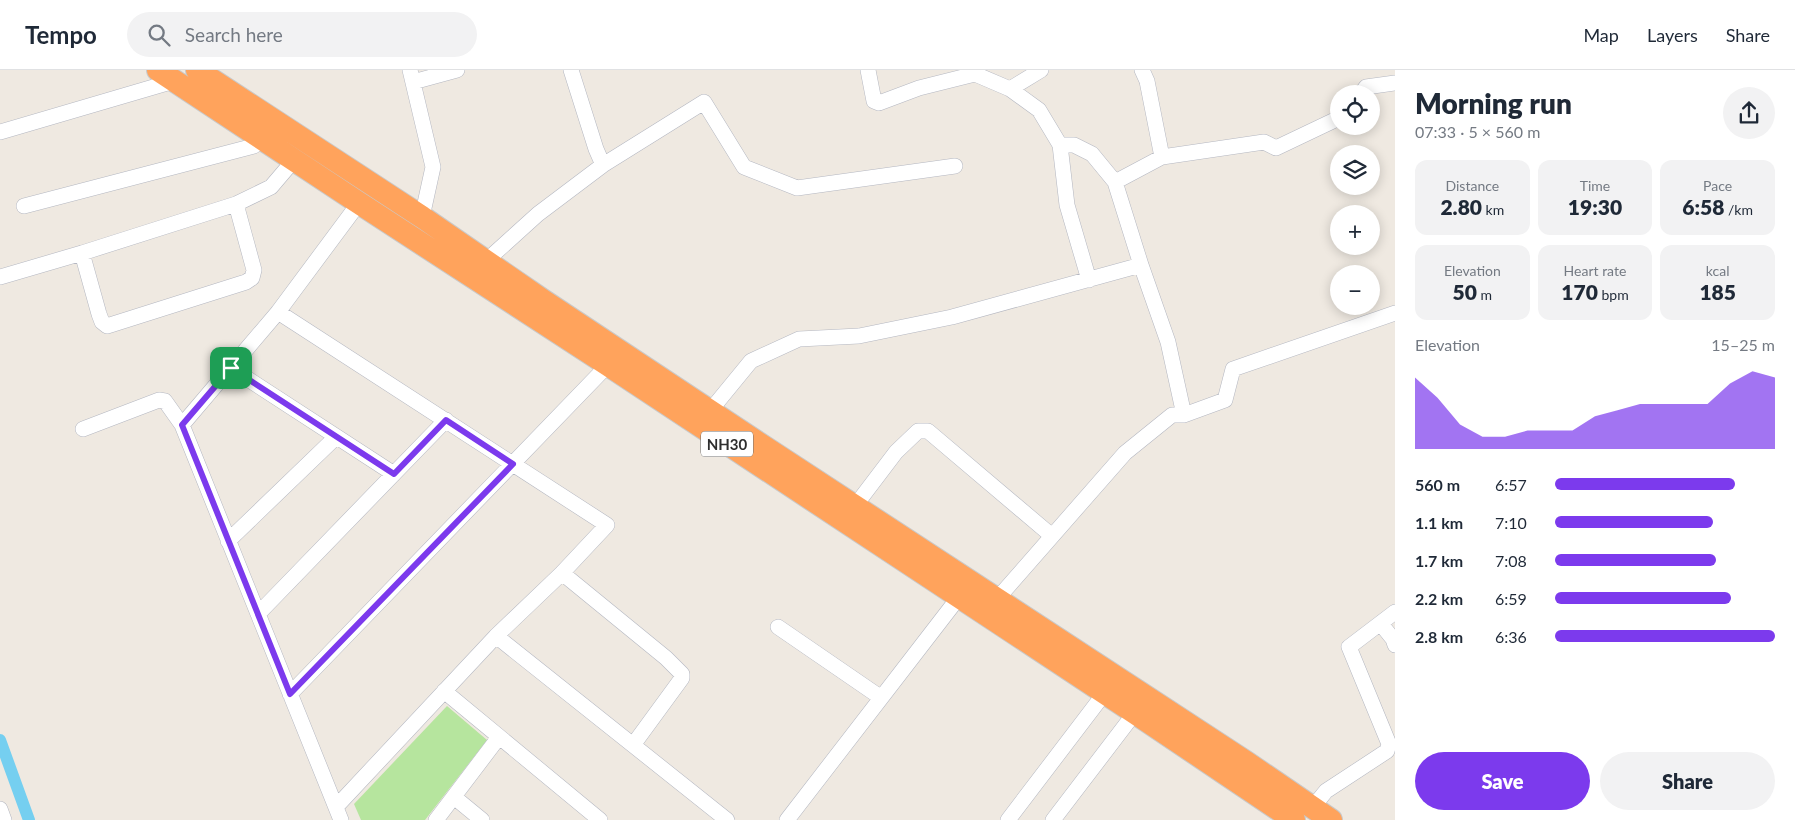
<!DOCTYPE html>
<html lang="en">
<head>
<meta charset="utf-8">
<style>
  :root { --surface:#fff; --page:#f2f2f3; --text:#1f2937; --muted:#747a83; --line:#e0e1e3; --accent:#7c3aed }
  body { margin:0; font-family:Lato,sans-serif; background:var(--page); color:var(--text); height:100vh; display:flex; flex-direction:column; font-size:19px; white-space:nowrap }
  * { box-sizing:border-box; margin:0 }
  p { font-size:16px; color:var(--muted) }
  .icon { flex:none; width:28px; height:28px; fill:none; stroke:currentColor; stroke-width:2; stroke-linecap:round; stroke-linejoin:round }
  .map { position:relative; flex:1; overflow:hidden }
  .drawer { display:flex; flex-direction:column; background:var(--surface); width:400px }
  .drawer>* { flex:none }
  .controls { position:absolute; left:1330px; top:15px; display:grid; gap:10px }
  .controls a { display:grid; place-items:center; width:50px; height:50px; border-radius:50%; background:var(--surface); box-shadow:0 2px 12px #0003; font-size:25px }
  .pin { position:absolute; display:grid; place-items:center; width:42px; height:42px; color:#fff; margin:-21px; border-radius:10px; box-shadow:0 2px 8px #0006 }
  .round { display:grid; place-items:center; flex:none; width:52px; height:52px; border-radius:26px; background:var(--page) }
  .headline { display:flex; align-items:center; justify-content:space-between; height:85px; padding:0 20px }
  h1 { font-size:28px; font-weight:800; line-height:38px }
  .figures { display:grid; grid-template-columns:repeat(3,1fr); gap:8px; height:85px; padding:5px 20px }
  .figures div { display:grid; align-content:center; border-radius:12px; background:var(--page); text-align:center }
  .figures b { font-size:21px; font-weight:800 }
  .figures small { font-size:14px; font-weight:400 }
  .figures p { font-size:14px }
  .chart { height:140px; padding:10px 20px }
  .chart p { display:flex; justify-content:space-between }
  .chart svg { width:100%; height:90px; margin-top:5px; fill:var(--accent); opacity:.7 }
  .action { display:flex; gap:10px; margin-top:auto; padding:10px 20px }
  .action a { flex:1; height:58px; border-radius:30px; background:var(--accent); color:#fff; font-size:20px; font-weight:800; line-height:58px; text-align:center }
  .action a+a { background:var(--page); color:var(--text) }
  ul { padding:0 20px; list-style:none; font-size:16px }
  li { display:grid; grid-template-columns:80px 60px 1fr; align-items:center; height:38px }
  li i { height:12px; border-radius:6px; background:var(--accent) }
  header { display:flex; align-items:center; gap:30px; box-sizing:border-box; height:70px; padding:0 25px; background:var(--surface); border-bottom:1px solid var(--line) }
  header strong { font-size:24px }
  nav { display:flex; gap:28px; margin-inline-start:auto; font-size:18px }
  .search { width:350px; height:45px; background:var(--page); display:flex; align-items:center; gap:12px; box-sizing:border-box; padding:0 18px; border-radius:28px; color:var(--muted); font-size:19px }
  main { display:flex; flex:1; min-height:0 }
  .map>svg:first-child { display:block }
  .green { fill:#b6e59e }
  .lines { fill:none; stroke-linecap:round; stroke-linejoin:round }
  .canal { stroke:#75cff0; stroke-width:12 }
  .minor-casing { stroke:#b4b7c1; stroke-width:16 }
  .highway-casing { stroke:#c9c9c9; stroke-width:24 }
  .minor { stroke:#fff; stroke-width:15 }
  .highway { stroke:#ffa35c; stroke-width:22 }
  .route-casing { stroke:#fff; stroke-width:10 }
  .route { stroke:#7c3aed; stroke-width:6 }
  .labels { text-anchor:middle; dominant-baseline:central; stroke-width:5; stroke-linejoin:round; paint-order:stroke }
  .shield { fill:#fff; stroke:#6d6d6d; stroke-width:1 }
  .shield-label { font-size:15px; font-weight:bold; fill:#2e2e2e }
</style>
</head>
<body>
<header>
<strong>Tempo</strong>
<div class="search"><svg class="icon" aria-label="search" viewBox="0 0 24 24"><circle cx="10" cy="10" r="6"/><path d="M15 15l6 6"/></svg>Search here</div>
<nav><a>Map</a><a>Layers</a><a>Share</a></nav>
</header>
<main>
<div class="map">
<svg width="1395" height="750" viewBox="0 0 1395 750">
  <rect width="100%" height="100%" fill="#efe9e1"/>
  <path class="green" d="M 447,636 L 487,670 L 425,750 L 361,750 L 354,734 Z"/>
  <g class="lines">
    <path class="canal" d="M 0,670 L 29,750"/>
    <defs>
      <path id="minor" d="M 410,0 L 433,97 L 422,147
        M 571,0 L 596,79 L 603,95
        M 868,0 L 874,31 L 879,33 L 919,18 L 975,4
        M 973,0 L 975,4 L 1010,19 L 1039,40 L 1060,75 L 1067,135 L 1089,210
        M 1142,0 L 1147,11 L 1162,87
        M 413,12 L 457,0
        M 1010,19 L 1041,0
        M 1361,24 L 1366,17 L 1395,13
        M 0,62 L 174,11
        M 1060,75 L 1074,75 L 1092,84 L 1115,112 L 1141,195 L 1168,272 L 1184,345
        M 1115,112 L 1162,87 L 1264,72 L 1276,78 L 1339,48
        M 24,136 L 254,76 L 260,68
        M 82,183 L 99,244 L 102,252 L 107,256 L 246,212 L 252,208 L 254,200 L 236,134
        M 486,191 L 538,144 L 603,95 L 704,32 L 744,97 L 797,118 L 955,96
        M 0,207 L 82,183 L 236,134 L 271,117 L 294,90
        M 278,242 L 607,455 L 562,503 L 496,566 L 336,737
        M 231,298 L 394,404
        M 710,341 L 751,291 L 799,269 L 859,266 L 952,247 L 1141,195
        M 182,355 L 278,242 L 359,133
        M 83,359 L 159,330 L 165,331 L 182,355 L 341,750
        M 855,436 L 896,382 L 918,361 L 928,361 L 1052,466
        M 228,471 L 336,367
        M 562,503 L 666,588 L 682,604 L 682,608 L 633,675
        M 997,529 L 1125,383 L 1172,345 L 1184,345 L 1225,330 L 1233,299 L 1395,243
        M 258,544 L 446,350
        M 1381,554 L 1393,569 L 1395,575
        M 778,557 L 880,627
        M 496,566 L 727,750
        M 444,621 L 600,750
        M 290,624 L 608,295
        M 454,727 L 482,750
        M 1313,737 L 1326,721 L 1387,681 L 1389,674 L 1349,577 L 1395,542
        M 0,739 L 4,750
        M 436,750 L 499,667
        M 787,750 L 959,527
        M 1008,750 L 1110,616
        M 1053,750 L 1140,636"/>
      <path id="highway" d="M 158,0 L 359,133 L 608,295 L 1135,643 L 1294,750
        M 197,0 L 422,147 L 544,231 L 766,378 L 1246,692 L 1331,750"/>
    </defs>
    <use href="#minor" class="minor-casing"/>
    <use href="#highway" class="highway-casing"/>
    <use href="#minor" class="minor"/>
    <use href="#highway" class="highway"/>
  </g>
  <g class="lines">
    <defs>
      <path id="route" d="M 231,298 L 394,404 L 446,350 L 513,394 L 290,624 L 182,355 Z"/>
    </defs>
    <use href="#route" class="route-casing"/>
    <use href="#route" class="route"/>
  </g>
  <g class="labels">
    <rect class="shield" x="701" y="361.5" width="52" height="25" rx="4"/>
    <g class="shield-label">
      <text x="727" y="374">NH30</text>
    </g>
  </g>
</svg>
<div class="controls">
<a><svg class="icon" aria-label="locate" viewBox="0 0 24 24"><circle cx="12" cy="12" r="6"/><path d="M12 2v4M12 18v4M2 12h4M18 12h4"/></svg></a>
<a><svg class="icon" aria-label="layers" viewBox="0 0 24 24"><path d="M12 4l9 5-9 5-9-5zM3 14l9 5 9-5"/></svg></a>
<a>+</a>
<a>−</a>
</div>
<div class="pin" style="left:231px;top:298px;background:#1e9e55"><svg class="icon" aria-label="arrive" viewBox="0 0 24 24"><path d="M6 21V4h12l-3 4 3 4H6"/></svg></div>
</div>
<section class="drawer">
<div class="headline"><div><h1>Morning run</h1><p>07:33 · 5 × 560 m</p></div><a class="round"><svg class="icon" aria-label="share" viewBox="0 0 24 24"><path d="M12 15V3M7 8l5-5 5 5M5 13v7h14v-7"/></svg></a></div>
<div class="figures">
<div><p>Distance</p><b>2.80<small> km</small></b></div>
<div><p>Time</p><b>19:30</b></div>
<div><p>Pace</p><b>6:58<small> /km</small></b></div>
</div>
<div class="figures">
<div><p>Elevation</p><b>50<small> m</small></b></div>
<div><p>Heart rate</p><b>170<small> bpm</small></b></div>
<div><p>kcal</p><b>185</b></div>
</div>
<div class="chart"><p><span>Elevation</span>15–25 m</p>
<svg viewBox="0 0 160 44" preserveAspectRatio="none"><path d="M0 44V9L10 19L20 32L30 38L40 38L50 35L60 35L70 35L80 28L90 25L100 22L110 22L120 22L130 22L140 12L150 6L160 9V44z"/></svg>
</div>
<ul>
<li><b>560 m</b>6:57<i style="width:82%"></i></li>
<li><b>1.1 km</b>7:10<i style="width:72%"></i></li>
<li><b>1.7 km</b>7:08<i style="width:73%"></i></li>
<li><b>2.2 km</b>6:59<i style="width:80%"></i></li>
<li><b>2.8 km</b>6:36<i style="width:100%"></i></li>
</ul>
<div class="action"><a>Save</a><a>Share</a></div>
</section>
</main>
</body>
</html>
